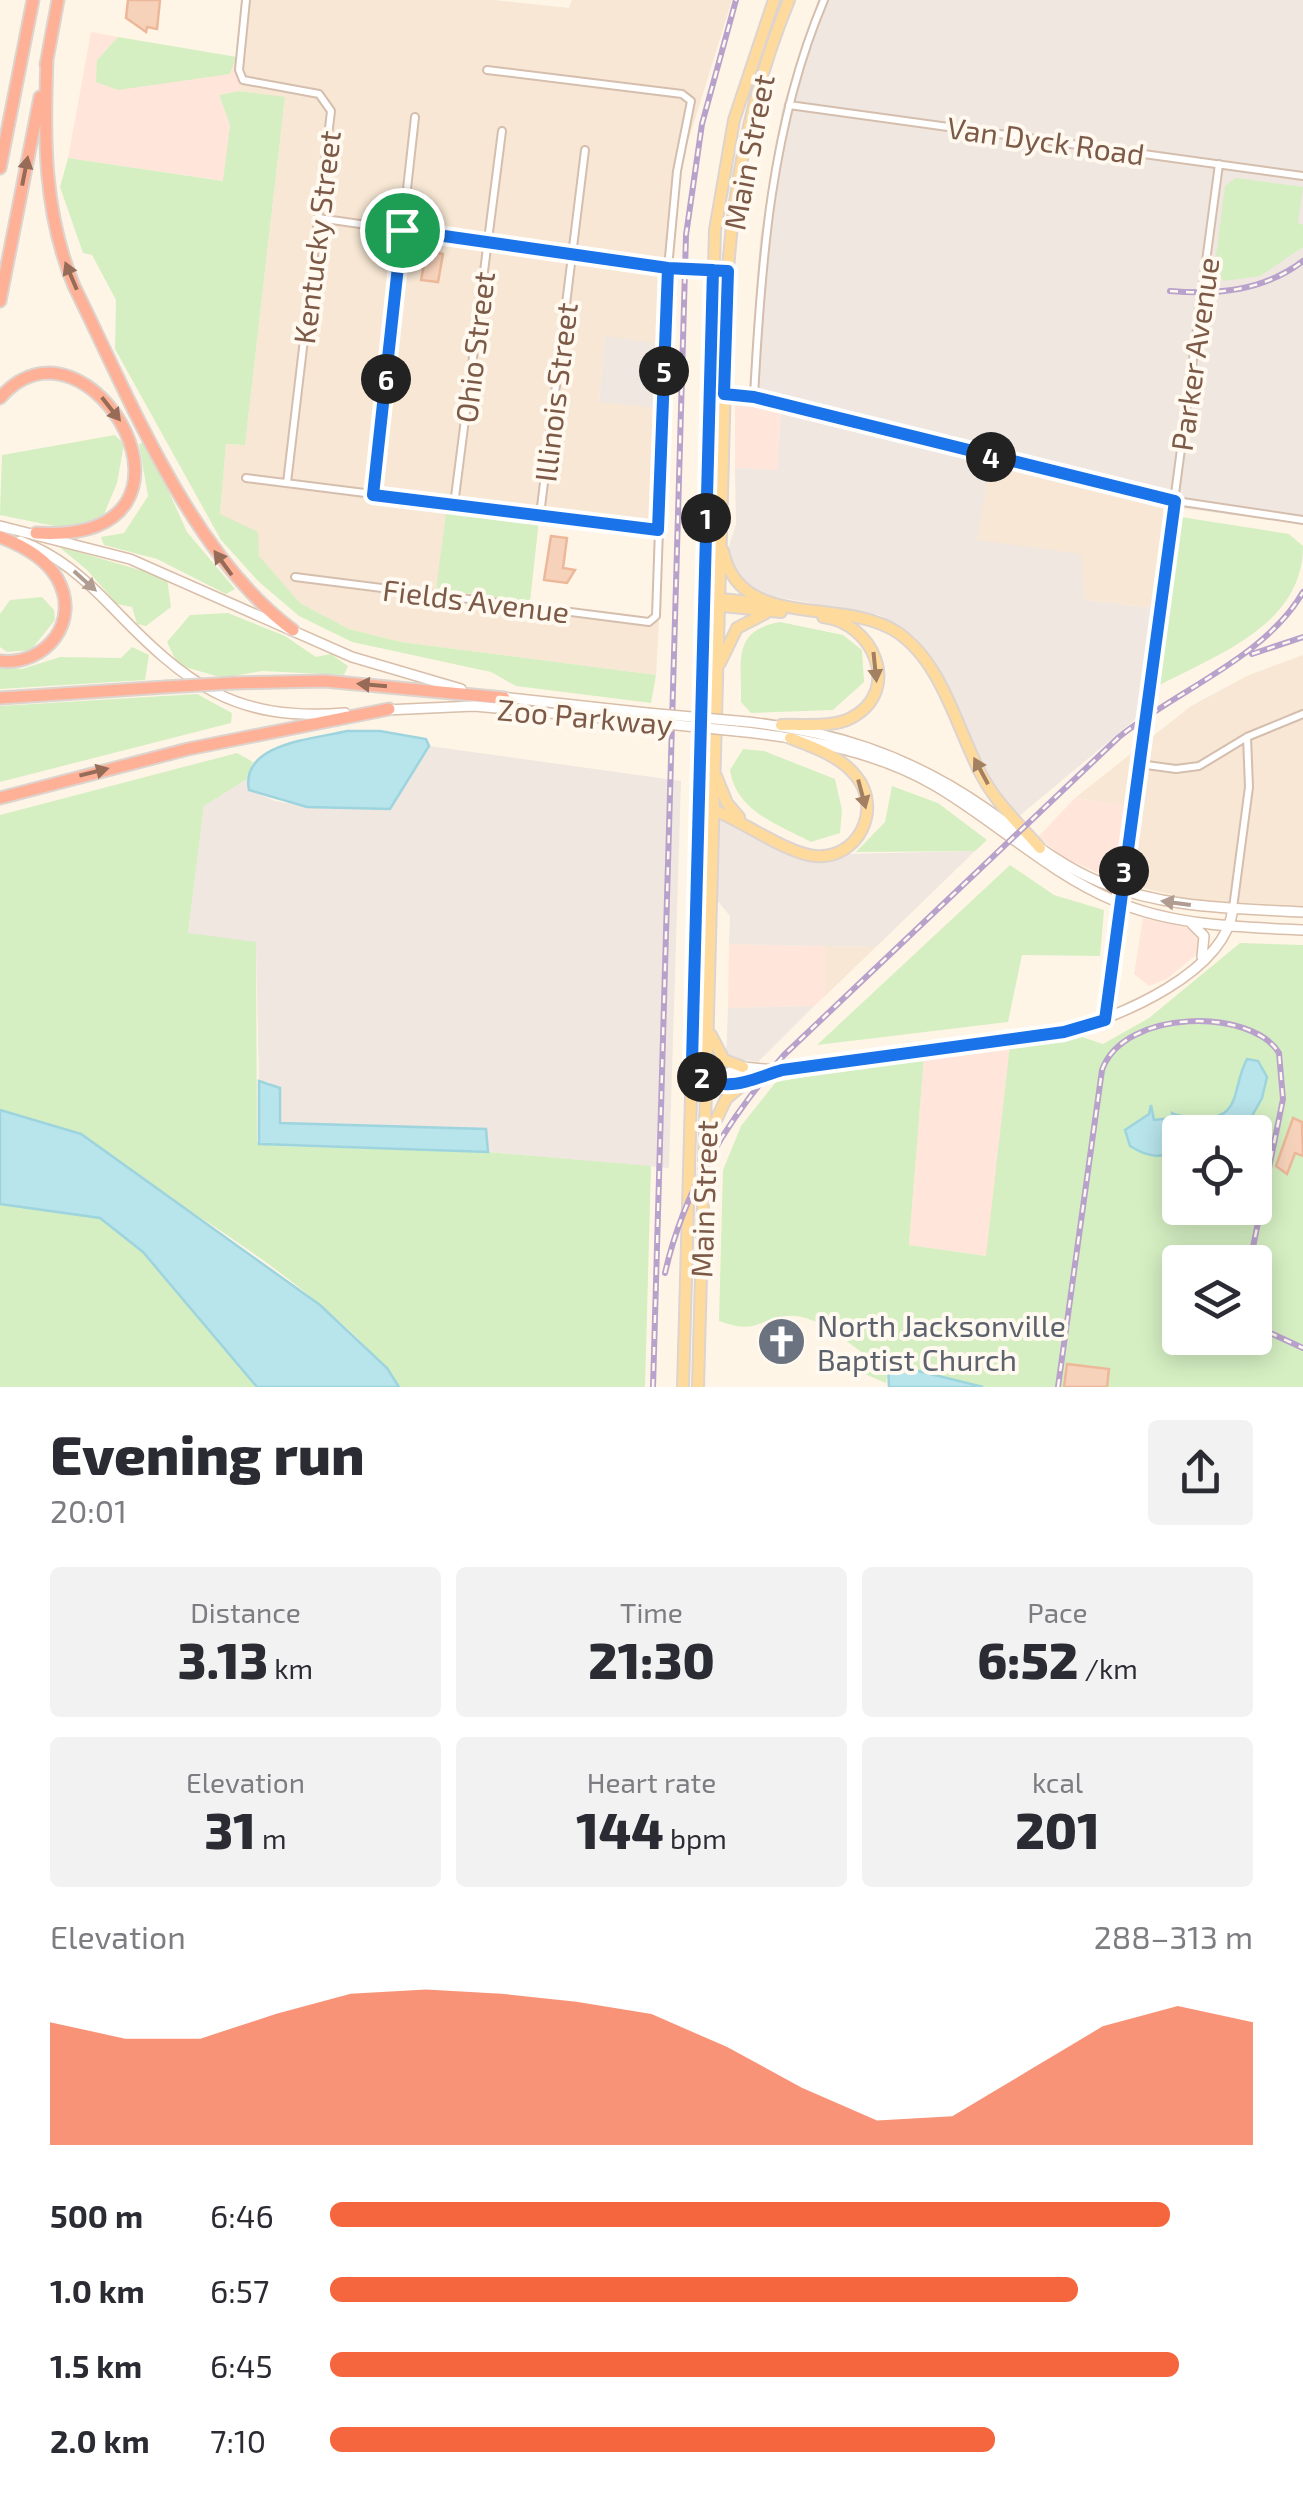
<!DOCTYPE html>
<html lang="en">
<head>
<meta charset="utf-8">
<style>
  :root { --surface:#fff; --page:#f2f2f3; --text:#2b2b33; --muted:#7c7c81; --accent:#f6663e }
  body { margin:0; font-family:"Exo 2",sans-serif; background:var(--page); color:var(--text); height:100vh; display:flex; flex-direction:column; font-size:38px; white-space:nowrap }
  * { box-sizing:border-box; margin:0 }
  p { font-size:32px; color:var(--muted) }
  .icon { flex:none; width:55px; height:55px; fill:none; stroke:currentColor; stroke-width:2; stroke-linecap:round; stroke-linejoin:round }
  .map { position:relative; height:1387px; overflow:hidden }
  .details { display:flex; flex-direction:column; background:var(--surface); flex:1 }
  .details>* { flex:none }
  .buttons { position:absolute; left:1162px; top:1115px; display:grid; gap:20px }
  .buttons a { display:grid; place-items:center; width:110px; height:110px; border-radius:10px; background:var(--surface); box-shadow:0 5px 25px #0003; font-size:50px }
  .pin { position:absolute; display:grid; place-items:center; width:85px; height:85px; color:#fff; margin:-42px; border:5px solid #fff; border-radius:50%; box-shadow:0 2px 10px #0007 }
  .km { position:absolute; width:50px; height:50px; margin:-25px; border-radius:50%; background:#222; color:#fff; font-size:28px; line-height:50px; text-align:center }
  .round { display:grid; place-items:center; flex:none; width:105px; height:105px; border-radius:10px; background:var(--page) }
  .overview { display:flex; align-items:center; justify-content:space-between; height:170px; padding:0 50px }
  h1 { font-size:55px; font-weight:800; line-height:75px }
  .stats { display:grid; grid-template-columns:repeat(3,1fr); gap:15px; height:170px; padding:10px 50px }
  .stats div { display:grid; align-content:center; border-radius:10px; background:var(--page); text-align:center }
  .stats b { font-size:50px; font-weight:800 }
  .stats small { font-size:28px; font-weight:400 }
  .stats p { font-size:28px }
  .chart { height:280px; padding:20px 50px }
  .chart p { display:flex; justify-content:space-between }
  .chart svg { width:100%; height:180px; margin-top:10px; fill:var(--accent); opacity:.7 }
  ul { padding:0 50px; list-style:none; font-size:32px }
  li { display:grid; grid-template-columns:160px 120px 1fr; align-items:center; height:75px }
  li i { height:25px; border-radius:12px; background:var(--accent) }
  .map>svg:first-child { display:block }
  .residential { fill:#f7e7d4 }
  .commercial { fill:#ffe5da }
  .industrial { fill:#efe7e0 }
  .green { fill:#d5efc2; fill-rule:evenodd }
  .water { fill:#b8e4eb; stroke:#9dd4de; stroke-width:2.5 }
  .building { fill:#f7d2bb; stroke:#ecb899; stroke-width:2.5 }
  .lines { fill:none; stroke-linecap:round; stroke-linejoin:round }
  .street-casing { stroke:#d5bead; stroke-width:10 }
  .secondary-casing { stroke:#d9bea9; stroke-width:12 }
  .primary-casing { stroke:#ddd4cf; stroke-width:14 }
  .highway-casing { stroke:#ddd4cf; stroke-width:15 }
  .street { stroke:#fff; stroke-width:6 }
  .secondary { stroke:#fff; stroke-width:9 }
  .primary { stroke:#ffda9d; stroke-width:10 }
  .highway { stroke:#ffb197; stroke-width:11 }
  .rail-casing { stroke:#b8a2cb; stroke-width:6 }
  .rail { stroke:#fff9ef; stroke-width:2.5; stroke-dasharray:8; stroke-linecap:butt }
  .secondary-bridge-casing { stroke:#d9bea9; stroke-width:12; stroke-linecap:butt }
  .highway-bridge-casing { stroke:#ddd4cf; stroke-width:15; stroke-linecap:butt }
  .secondary-bridge { stroke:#fff; stroke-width:9 }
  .highway-bridge { stroke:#ffb197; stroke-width:11 }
  .oneway { fill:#966b57 }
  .oneway2 { fill:#b09c91 }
  .oneway3 { fill:#a38061 }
  .route-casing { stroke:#fff; stroke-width:20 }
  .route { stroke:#1a73e8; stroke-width:12 }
  .labels { text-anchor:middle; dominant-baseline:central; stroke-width:8; stroke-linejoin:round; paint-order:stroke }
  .street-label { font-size:30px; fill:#7c5a47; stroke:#fff9ef }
  .worship-label { font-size:30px; fill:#5b616d; stroke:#fff9ef; text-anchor:start }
</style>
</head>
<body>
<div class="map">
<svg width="1303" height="1387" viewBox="0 0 1303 1387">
  <rect width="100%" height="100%" fill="#fff5e6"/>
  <path class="residential" d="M 242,0 L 494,0 L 569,8 L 572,0 L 732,0 L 679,171 L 668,345 L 605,337 L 599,401 L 666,409 L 662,533 L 448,507 L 436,589 L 659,621 L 656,675 L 401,642 L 349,629 L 300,603 L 220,514 L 226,444 L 245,445 L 285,98 L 239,91 L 235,75 Z
    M 990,462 L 1182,507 L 1168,610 L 1085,600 L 976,540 Z
    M 1303,655 L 1303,906 L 1194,900 L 1118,882 L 1129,806 L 1075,798 L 1191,706 L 1249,675 Z
    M 825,946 L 876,947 L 825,996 Z"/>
  <path class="commercial" d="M 91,32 L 118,37 L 97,60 L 230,74 L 237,57 L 239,91 L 219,95 L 230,125 L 224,181 L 68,158 Z
    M 735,401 L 781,411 L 777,471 L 735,468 Z
    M 1075,798 L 1130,806 L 1118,882 L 1063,857 L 1038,837 Z
    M 1143,918 L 1193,929 L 1199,939 L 1196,955 L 1167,979 L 1149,986 L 1134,974 Z
    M 729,944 L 825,946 L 825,996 L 814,1006 L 728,1008 Z
    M 1010,1045 L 987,1256 L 909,1245 L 924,1056 Z"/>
  <path class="industrial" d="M 818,0 L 1303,0 L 1303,524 L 1165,506 L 990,463 L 977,540 L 1081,554 L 1085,600 L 1168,610 L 1156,702 L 1018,817 L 986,776 L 934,661 L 915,637 L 880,615 L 754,593 L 739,579 L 730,560 L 728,549 L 736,524 L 735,468 L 777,470 L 781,411 L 748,403 L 760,239 L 782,109 Z
    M 605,336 L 668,345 L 666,409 L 599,402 Z
    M 429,746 L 681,781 L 669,1168 L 488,1152 L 486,1129 L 280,1123 L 270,1082 L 259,1081 L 256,943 L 188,934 L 204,806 L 247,779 L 250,790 L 275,801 L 307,807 L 389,809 Z
    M 724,820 L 804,855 L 975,851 L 876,947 L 729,944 L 730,916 L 716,899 L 718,822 Z
    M 814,1006 L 758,1062 L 726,1057 L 728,1008 Z"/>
  <path class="green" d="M 118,37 L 237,57 L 230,74 L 118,90 L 96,82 L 97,60 Z
    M 239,91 L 285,97 L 245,445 L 226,444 L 220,514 L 258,532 L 259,556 L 300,603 L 349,629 L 401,642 L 656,675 L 651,703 L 516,686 L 491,672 L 352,642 L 299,616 L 259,582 L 221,540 L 115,349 L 116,300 L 92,255 L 83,253 L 60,187 L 68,158 L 223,181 L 230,125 L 219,95 Z
    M 1236,178 L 1303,187 L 1298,223 L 1303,225 L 1303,247 L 1260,276 L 1223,281 L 1215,265 L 1225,186 Z
    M 115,435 L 124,444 L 117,483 L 102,519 L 59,527 L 0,515 L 2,455 Z
    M 146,441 L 187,532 L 235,589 L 226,594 L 157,559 L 104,545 L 101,537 L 124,533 L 148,496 L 139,444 Z
    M 447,507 L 539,520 L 530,602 L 436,589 Z
    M 1181,517 L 1289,534 L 1303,546 C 1303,625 1218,654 1158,686 Z
    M 58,546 L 167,578 L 171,607 L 146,626 L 137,624 L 132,607 L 117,604 L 87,570 Z
    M 42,597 L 54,610 L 55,620 L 31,650 L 7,652 L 0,647 L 0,614 L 10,600 Z
    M 228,613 L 285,636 L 316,657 L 331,654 L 348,666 L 344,675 L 262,671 L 223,678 L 178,665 L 167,642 L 190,615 Z
    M 780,622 L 843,635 L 862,650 L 864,682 L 833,710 L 751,713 L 741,702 C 742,661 731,631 780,622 Z
    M 132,647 L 149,655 L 145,680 L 0,689 L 0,666 L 22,669 L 60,657 L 121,658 Z
    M 197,694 L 232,713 L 231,723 L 0,782 L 0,706 Z
    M 743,749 L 764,751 L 835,779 L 842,810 L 840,833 L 811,842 C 777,824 736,811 730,770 Z
    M 237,753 L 253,762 L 247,779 L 204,806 L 188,933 L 256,942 L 257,1142 L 274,1146 L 488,1152 L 651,1166 L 645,1387 L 399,1387 C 338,1292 107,1151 0,1110 L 0,815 Z
    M 892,786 L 938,803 L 987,840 L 975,851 L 856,852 L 885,822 Z
    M 1010,865 L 1054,895 L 1104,910 L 1100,956 L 1022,955 L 1008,1022 L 817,1045 Z
    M 1240,943 L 1303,945 L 1303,1387 L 983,1387 L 902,1367 L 888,1368 L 886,1383 L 860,1372 L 866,1355 C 842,1339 812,1309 780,1317 C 751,1324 754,1333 719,1321 L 723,1170 L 741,1126 L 776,1082 L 924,1056 L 909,1245 L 986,1256 L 1010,1045 L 1082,1037 L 1103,1044 L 1149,1018 ZM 1180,1132 L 1255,1132 L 1255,1208 L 1180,1208 ZM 1180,1262 L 1255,1262 L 1255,1338 L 1180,1338 Z
    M 14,1203 L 100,1218 L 142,1252 L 257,1387 L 0,1387 L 0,1204 Z"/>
  <path class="water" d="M 347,731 L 380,731 L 426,739 L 429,746 L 390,809 L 307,807 L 249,790 C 240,743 314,739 347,731 Z
    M 1247,1059 L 1258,1061 L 1267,1077 L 1262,1098 L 1243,1132 L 1180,1132 L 1180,1151 C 1160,1158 1149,1158 1130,1146 L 1125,1130 L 1149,1114 L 1151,1105 L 1154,1120 L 1172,1118 L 1172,1113 C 1180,1117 1186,1116 1196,1117 C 1243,1123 1231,1088 1247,1059 Z
    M 259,1081 L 280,1088 L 280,1123 L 486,1129 L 488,1152 L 259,1144 Z
    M 0,1110 L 81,1134 L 320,1305 L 387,1368 L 399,1387 L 257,1387 L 143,1252 L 100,1218 L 0,1204 Z
    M 902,1367 L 983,1387 L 889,1387 L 888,1368 Z"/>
  <path class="building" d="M 128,0 L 160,0 L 157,29 L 147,27 L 146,32 L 126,18 Z
    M 427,250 L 443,254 L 438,282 L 421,280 Z
    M 551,536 L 567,538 L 563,568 L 575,570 L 567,583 L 544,580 Z
    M 1293,1118 L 1302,1122 L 1303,1156 L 1295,1153 L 1287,1174 L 1276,1166 Z
    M 1067,1364 L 1109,1369 L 1107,1387 L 1064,1387 Z"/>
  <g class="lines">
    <defs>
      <path id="street" d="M 246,0 L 239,70 L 243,80 L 319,94 L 331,111 L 287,483
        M 789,105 L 1303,176
        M 318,218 L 668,268 L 728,271
        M 711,393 L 754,397 L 1156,498 L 1303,520
        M 754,397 C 761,263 771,125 824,0
        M 246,478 L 658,530
        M 373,495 L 415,117
        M 454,505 L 502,131
        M 540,515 L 585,150
        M 295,577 L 649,622 L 656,616 L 668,268 L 677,171 L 691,101 L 682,94 L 487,70
        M 1139,764 L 1176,769 L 1199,766 L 1247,737 L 1303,714
        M 1233,908 L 1249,787 L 1247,737
        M 1105,1019 L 1219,164"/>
      <path id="secondary" d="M 0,526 L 130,559 L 352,657 L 461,689
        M 20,541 C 57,554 85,579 112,607 C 186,684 234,722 345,713
        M 501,697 L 647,713
        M 386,710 L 474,706 L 647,722
        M 737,721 C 829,729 909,755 985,808 C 1022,834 1058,865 1100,882 C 1166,909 1234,908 1303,912
        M 736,731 C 804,738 875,751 934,785 C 996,821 1048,873 1115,901 C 1173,926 1240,927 1303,930
        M 1192,924 L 1204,936 L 1202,957
        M 707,1081 L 746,1082 L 782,1071 L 1064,1032 C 1119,1017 1226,973 1233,908
        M 707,1081 L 743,1067 L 774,1070"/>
      <path id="primary" d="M 723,551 C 740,632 842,596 897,632 C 943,663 957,730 982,776 C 997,804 1020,825 1040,848
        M 712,598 L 759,603
        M 713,605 L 781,612
        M 720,663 L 737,628 L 766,613
        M 781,725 C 803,724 832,728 851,718 C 904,690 872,622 823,617
        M 716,776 L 727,803 L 739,817
        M 709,808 C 740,819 785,853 815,856 C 858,860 883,809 856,776 C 840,756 813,747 790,738
        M 711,1035 L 724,1060 L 743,1067
        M 709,1135 L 726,1099 L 746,1082
        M 683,1387 L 715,230 L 734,120 L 774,0
        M 698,1387 L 728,271 C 734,176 753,88 789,0"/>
      <path id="highway" d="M 47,59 C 44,138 43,211 74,286 C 130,399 191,555 293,630
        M 46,65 L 58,0
        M 0,168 L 33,0
        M 0,301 L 40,97
        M 0,398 C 88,295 234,545 36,533
        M 0,537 C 21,545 45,557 57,578 C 82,621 46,666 0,661
        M 233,683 L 325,681 L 504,698
        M 0,698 L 165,687
        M 0,798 L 188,749 L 389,709"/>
    </defs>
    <use href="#street" class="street-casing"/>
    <use href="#secondary" class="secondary-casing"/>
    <use href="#primary" class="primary-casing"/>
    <use href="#highway" class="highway-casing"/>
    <use href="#street" class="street"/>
    <use href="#secondary" class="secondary"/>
    <use href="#primary" class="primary"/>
    <use href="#highway" class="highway"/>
    <defs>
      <path id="rail" d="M 1170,291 C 1217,295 1264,291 1303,261
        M 1252,654 L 1303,637
        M 665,1273 C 684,1189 728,1119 784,1055 L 1119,737 C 1177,690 1266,657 1303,592
        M 1255,1326 L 1303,1348
        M 653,1387 L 686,235 L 702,124 L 736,0
        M 1058,1387 L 1102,1070 C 1124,1008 1252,1008 1279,1053 L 1283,1099 L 1250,1262"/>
    </defs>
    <use href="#rail" class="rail-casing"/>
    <use href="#rail" class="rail"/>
    <defs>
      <path id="secondary-bridge" d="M 647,713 L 737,721
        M 647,722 L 736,731"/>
      <path id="highway-bridge" d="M 165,687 L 233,683"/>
    </defs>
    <use href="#secondary-bridge" class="secondary-bridge-casing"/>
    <use href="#highway-bridge" class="highway-bridge-casing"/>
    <use href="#secondary-bridge" class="secondary-bridge"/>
    <use href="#highway-bridge" class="highway-bridge"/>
  </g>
  <defs><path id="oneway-solid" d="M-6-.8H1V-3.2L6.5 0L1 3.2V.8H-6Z" transform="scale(2.5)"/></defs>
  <g class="oneway">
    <use href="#oneway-solid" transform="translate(25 171) rotate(-79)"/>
    <use href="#oneway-solid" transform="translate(71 276) rotate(-113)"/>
    <use href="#oneway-solid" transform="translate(111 409) rotate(52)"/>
    <use href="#oneway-solid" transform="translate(223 563) rotate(-126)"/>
    <use href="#oneway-solid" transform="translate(372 685) rotate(-175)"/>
    <use href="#oneway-solid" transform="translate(94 772) rotate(-14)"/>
  </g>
  <g class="oneway2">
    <use href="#oneway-solid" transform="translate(85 581) rotate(42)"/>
    <use href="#oneway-solid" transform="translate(1176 903) rotate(-172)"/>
  </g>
  <g class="oneway3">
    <use href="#oneway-solid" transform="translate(875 667) rotate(84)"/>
    <use href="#oneway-solid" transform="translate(981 771) rotate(-118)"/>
    <use href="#oneway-solid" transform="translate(862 794) rotate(75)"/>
  </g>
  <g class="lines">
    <defs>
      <path id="route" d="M 402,230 L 668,268 L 713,270 L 692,1062 C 716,1099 746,1081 782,1070 L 1064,1032 L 1105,1020 L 1175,501 L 754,397 L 724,394 L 728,271 L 684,269 L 668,268 L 658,530 L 373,495 L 402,230"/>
    </defs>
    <use href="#route" class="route-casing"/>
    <use href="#route" class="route"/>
  </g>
  <defs>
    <symbol id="church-disc" viewBox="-11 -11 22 22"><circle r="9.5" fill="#6b7280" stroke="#fff9ef"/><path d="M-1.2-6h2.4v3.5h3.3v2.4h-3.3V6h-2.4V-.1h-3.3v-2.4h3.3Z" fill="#fff"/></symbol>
  </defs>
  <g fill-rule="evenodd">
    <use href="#church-disc" x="754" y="1314" width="55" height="55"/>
  </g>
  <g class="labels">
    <g class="street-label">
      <text transform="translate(1046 140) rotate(8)">Van Dyck Road</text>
      <text transform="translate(748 152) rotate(-79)">Main Street</text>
      <text transform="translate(316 237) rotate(-83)">Kentucky Street</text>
      <text transform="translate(474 347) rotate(-83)">Ohio Street</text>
      <text transform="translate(1194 354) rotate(-82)">Parker Avenue</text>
      <text transform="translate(555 392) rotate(-83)">Illinois Street</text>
      <text transform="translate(476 600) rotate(7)">Fields Avenue</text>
      <text transform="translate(585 716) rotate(5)">Zoo Parkway</text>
      <text transform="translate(703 1199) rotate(-88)">Main Street</text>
    </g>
    <g class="worship-label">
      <text x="817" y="1325">North Jacksonville<tspan x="817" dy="34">Baptist Church</tspan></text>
    </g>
  </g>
</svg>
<div class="buttons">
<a><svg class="icon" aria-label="locate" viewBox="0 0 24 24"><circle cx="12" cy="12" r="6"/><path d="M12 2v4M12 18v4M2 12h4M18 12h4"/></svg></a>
<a><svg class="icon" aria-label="layers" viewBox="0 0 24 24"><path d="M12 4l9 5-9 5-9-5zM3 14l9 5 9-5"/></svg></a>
</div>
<div class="pin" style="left:402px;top:230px;background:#1e9e55"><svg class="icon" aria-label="arrive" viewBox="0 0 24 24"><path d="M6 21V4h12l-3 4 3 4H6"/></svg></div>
<b class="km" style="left:706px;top:518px">1</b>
<b class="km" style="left:702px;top:1077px">2</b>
<b class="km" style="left:1124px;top:871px">3</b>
<b class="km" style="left:991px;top:457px">4</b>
<b class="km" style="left:664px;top:371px">5</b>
<b class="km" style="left:386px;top:379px">6</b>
</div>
<section class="details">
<div class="overview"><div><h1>Evening run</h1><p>20:01</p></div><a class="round"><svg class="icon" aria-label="share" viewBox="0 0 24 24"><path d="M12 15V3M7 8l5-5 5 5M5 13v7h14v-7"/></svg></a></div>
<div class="stats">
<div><p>Distance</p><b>3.13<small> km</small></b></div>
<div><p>Time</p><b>21:30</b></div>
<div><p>Pace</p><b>6:52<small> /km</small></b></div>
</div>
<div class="stats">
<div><p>Elevation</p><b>31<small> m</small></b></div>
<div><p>Heart rate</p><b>144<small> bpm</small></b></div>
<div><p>kcal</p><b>201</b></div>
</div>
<div class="chart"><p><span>Elevation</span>288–313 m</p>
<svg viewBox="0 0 160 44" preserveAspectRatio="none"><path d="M0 44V14L10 18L20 18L30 12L40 7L50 6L60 7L70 9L80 12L90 20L100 30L110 38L120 37L130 26L140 15L150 10L160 14V44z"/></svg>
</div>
<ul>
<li><b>500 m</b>6:46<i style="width:91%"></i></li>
<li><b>1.0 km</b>6:57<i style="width:81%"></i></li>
<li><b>1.5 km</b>6:45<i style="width:92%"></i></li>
<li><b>2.0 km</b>7:10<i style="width:72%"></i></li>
</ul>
</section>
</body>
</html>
